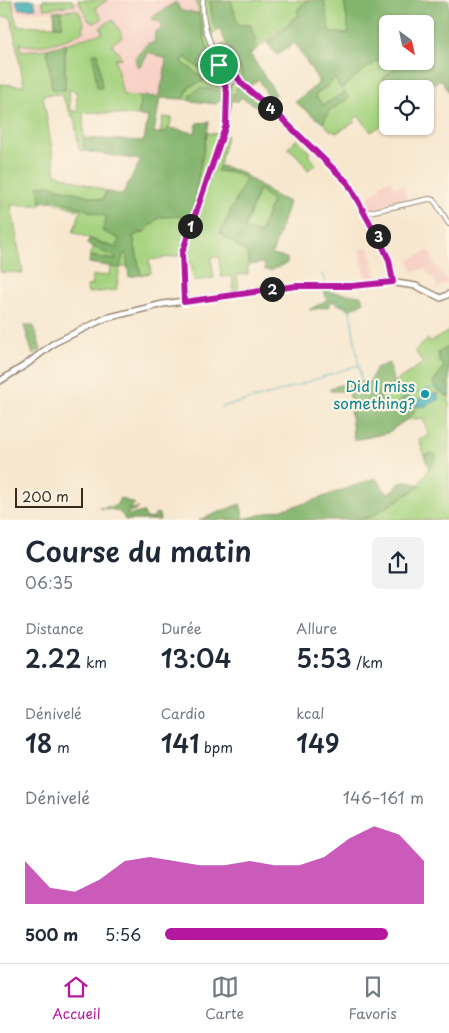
<!DOCTYPE html>
<html lang="fr">
<head>
<meta charset="utf-8">
<style>
  :root { --surface:#fff; --page:#f2f2f3; --text:#1f2937; --muted:#747a83; --line:#e0e1e3; --accent:#b5179e }
  body { margin:0; font-family:"Playpen Sans",sans-serif; background:var(--page); color:var(--text); height:100vh; display:flex; flex-direction:column; font-size:19px; white-space:nowrap }
  * { box-sizing:border-box; margin:0 }
  p { font-size:16px; color:var(--muted) }
  .icon { flex:none; width:28px; height:28px; fill:none; stroke:currentColor; stroke-width:2; stroke-linecap:round; stroke-linejoin:round }
  .map { position:relative; height:520px; overflow:hidden }
  .side { display:flex; flex-direction:column; background:var(--surface); flex:1 }
  .side>* { flex:none }
  .needle { width:32px; rotate:147deg }
  .buttons { position:absolute; left:379px; top:15px; display:grid; gap:10px }
  .buttons a { display:grid; place-items:center; width:55px; height:55px; border-radius:8px; background:var(--surface); box-shadow:0 1px 4px #0004; font-size:25px }
  .scale { position:absolute; left:15px; bottom:12px; width:68px; box-sizing:border-box; padding-left:5px; border:2px solid #3b2a1e; border-top:0; font-size:14px; line-height:18px; white-space:nowrap; color:#3b2a1e; -webkit-text-stroke:4px #fcf5e5; paint-order:stroke }
  .pin { position:absolute; display:grid; place-items:center; width:42px; height:42px; color:#fff; margin:-21px; border:2px solid #fff; border-radius:50%; box-shadow:0 1px 5px #0007 }
  .km { position:absolute; width:25px; height:25px; margin:-12px; border-radius:50%; background:#222; color:#fff; font-size:14px; line-height:25px; text-align:center }
  .round { display:grid; place-items:center; flex:none; width:52px; height:52px; border-radius:8px; background:var(--page) }
  .overview { display:flex; align-items:center; justify-content:space-between; height:85px; padding:0 25px }
  h1 { font-size:28px; font-weight:600; line-height:38px }
  .figures { display:grid; grid-template-columns:repeat(3,1fr); gap:8px; height:85px; padding:5px 25px }
  .figures div { display:grid; align-content:center }
  .figures b { font-size:25px; font-weight:600 }
  .figures small { font-size:14px; font-weight:400 }
  .figures p { font-size:14px }
  .chart { height:140px; padding:10px 25px }
  .chart p { display:flex; justify-content:space-between }
  .chart svg { width:100%; height:90px; margin-top:5px; fill:var(--accent); opacity:.7 }
  ul { padding:0 25px; list-style:none; font-size:16px }
  li { display:grid; grid-template-columns:80px 60px 1fr; align-items:center; height:38px }
  li i { height:12px; border-radius:6px; background:var(--accent) }
  .menu { display:flex; justify-content:space-around; align-items:center; height:70px; border-top:1px solid var(--line); background:var(--surface); font-size:14px; color:var(--muted) }
  .menu a { display:grid; justify-items:center; gap:2px }
  .menu .current { color:var(--accent) }
  .map>svg:first-child { display:block }
  .built { fill:#f7d1c6 }
  .green { fill:#a6d380; stroke:#707e4f; fill-rule:evenodd }
  .forest { fill:#84b56e; stroke:#607046; fill-rule:evenodd }
  .water { fill:#3eaeb9; stroke:#3c6c6c }
  .lines { fill:none; stroke-linecap:round; stroke-linejoin:round }
  .stream { stroke:#3eaeb9; stroke-width:1 }
  .minor-casing { stroke:#998876; stroke-width:6 }
  .major-casing { stroke:#998876; stroke-width:8 }
  .minor { stroke:#fff; stroke-width:4 }
  .major { stroke:#fff; stroke-width:5 }
  .route-casing { stroke:#fff; stroke-width:10 }
  .route { stroke:#b5179e; stroke-width:6 }
  .culture-dot { fill:#0f9aa8; stroke:#fcf5e5; stroke-width:2 }
  .labels { text-anchor:middle; dominant-baseline:central; stroke-width:4.5; stroke-linejoin:round; paint-order:stroke }
  .culture-label { font-size:15px; fill:#0d838f; stroke:#fcf5e5; text-anchor:end }
</style>
</head>
<body>
<div class="map">
<svg width="449" height="521" viewBox="0 0 449 521">
  <rect width="100%" height="100%" fill="#fcf5e5"/>
  <filter id="ink" filterUnits="userSpaceOnUse"><feTurbulence type="fractalNoise" baseFrequency=".02" numOctaves="2"/><feDisplacementMap in="SourceGraphic" scale="10" xChannelSelector="R" yChannelSelector="G"/><feConvolveMatrix kernelMatrix="1 2 1 2 8 2 1 2 1" color-interpolation-filters="sRGB"/></filter>
  <filter id="wash" filterUnits="userSpaceOnUse"><feTurbulence type="fractalNoise" baseFrequency=".0096" numOctaves="4" result="noise"/><feDisplacementMap in="SourceGraphic" scale="20" xChannelSelector="R" yChannelSelector="G"/><feGaussianBlur stdDeviation="1.12" result="paint"/><feColorMatrix in="noise" values="0 0 0 0 0 0 0 0 0 0 0 0 0 0 0 0 0 1.4 0 .05"/><feComposite in="paint" operator="in"/></filter>
  <g filter="url(#wash)">
    <rect width="100%" height="100%" fill="#f7e7cf"/>
    <path class="built" d="M 12,0 L 196,0 L 198,13 L 181,11 L 156,20 L 161,22 L 162,26 L 154,43 L 148,43 L 135,58 L 137,66 L 141,66 L 149,52 L 166,59 L 164,77 L 158,97 L 140,96 L 123,95 L 115,59 L 122,58 L 103,33 L 50,48 L 21,51 L 17,26 L 62,26 L 61,11 L 15,13 Z
      M 391,180 L 394,187 L 405,184 L 407,200 L 396,202 L 394,200 L 381,207 L 365,209 L 363,204 L 369,200 L 368,198 L 381,187 L 381,183 Z
      M 369,247 L 378,281 L 367,283 L 359,249 Z
      M 430,250 L 434,264 L 448,282 L 436,290 L 435,289 L 437,284 L 424,268 L 413,273 L 409,260 Z"/>
    <path class="green" d="M 7,0 L 12,0 L 17,26 L 62,26 L 61,11 L 78,10 L 84,23 L 83,31 L 79,34 C 64,41 35,51 20,43 L 21,51 L 47,49 L 52,89 L 65,90 L 65,44 L 103,33 L 100,28 L 112,19 L 123,36 L 112,44 L 122,58 L 115,59 L 123,95 L 140,96 L 139,116 L 92,112 L 83,113 L 84,151 L 79,150 L 75,122 L 61,94 L 43,95 L 56,174 L 106,191 L 103,200 L 48,185 L 39,186 L 41,205 L 11,205 L 23,273 L 0,272 L 0,84 L 24,86 L 11,17 L 0,17 L 0,3 ZM 69,90 L 76,91 L 78,112 L 70,110 Z
      M 42,0 L 72,0 L 75,5 L 44,9 Z
      M 78,0 L 108,0 L 95,8 L 102,19 L 94,23 L 89,21 Z
      M 196,0 L 210,0 L 210,8 L 218,31 L 211,34 L 216,48 L 225,44 L 242,72 L 241,79 L 246,85 L 245,89 L 238,85 L 238,93 L 233,94 L 233,101 L 225,101 L 223,98 L 223,93 L 190,98 L 191,101 L 184,99 L 189,87 L 182,62 L 185,57 L 212,78 L 218,69 L 207,47 Z
      M 231,0 L 306,0 L 297,11 L 299,14 L 258,48 L 250,24 L 238,26 Z
      M 324,0 L 344,0 L 349,33 L 329,33 Z
      M 387,56 L 388,61 L 392,61 L 395,69 L 383,78 L 389,89 L 387,107 L 385,109 L 387,122 L 371,132 L 359,116 L 354,119 L 355,122 L 336,133 L 333,130 L 331,131 L 323,123 L 328,111 L 348,98 L 345,93 L 323,105 L 315,96 L 335,79 L 341,88 L 362,71 Z
      M 163,117 L 172,118 L 168,131 L 160,133 Z
      M 207,133 L 227,135 L 218,171 L 235,173 L 246,179 L 221,233 L 248,254 L 248,274 L 237,275 L 239,292 L 234,293 L 232,276 L 221,277 L 219,256 L 211,258 L 214,278 L 194,281 L 191,262 L 184,262 L 184,255 L 149,260 L 151,273 L 141,275 L 133,236 L 143,233 L 160,217 L 197,194 L 195,194 Z
      M 297,139 L 310,153 L 308,155 L 316,164 L 308,170 L 299,157 L 288,148 Z
      M 259,189 L 272,201 L 260,234 L 244,230 Z
      M 52,198 L 107,217 L 120,239 L 116,248 L 73,232 L 81,211 L 52,201 Z
      M 94,247 L 117,258 L 116,260 L 90,256 Z
      M 123,253 L 126,254 L 128,266 L 120,268 L 116,290 L 88,293 L 87,286 L 93,285 L 91,276 L 109,275 L 111,264 L 120,267 Z
      M 449,331 L 449,520 L 359,520 L 372,516 L 420,486 L 419,484 L 429,469 L 419,440 L 429,436 L 423,418 L 406,420 L 387,433 L 354,440 L 350,409 L 355,382 L 376,382 L 383,390 L 423,363 L 415,351 L 428,339 L 430,342 Z"/>
    <path class="forest" d="M 210,0 L 231,0 L 238,26 L 250,24 L 258,48 L 250,54 L 276,94 L 269,98 L 259,79 L 249,87 L 241,79 L 242,72 L 220,31 L 213,24 Z
      M 306,0 L 324,0 L 330,33 L 349,33 L 344,0 L 449,0 L 449,93 L 441,79 L 425,89 L 389,89 L 383,78 L 395,69 L 392,61 L 425,61 L 425,24 L 388,24 L 387,56 L 362,71 L 341,89 L 335,79 L 315,95 L 323,105 L 345,92 L 349,98 L 329,111 L 323,123 L 295,102 L 318,84 L 318,80 L 295,43 L 277,55 L 267,43 L 299,15 L 297,11 Z
      M 176,2 L 181,11 L 198,13 L 207,47 L 218,69 L 212,78 L 185,57 L 182,62 L 206,80 L 189,87 L 184,99 L 160,98 L 154,133 L 164,133 L 169,128 L 195,133 L 197,123 L 209,122 L 195,194 L 197,194 L 190,216 L 160,217 L 143,233 L 140,232 L 133,236 L 141,275 L 129,277 L 126,254 L 123,254 L 120,268 L 89,263 L 90,256 L 115,260 L 117,258 L 87,244 L 89,239 L 116,248 L 119,239 L 102,231 L 107,217 L 52,198 L 52,201 L 41,202 L 38,186 L 48,185 L 103,200 L 106,191 L 122,195 L 141,160 L 84,151 L 84,138 L 144,141 L 148,117 L 139,116 L 140,96 L 158,97 L 164,77 L 166,59 L 149,52 L 141,66 L 137,66 L 135,58 L 148,43 L 154,43 L 155,32 L 161,29 L 161,22 L 153,20 L 152,17 Z
      M 54,11 L 61,11 L 62,26 L 55,26 Z
      M 65,44 L 65,90 L 52,89 L 47,49 Z
      M 93,53 L 98,53 L 102,88 L 97,88 Z
      M 238,85 L 275,113 L 273,115 L 240,97 L 239,101 L 233,101 L 233,94 L 238,93 L 235,90 Z
      M 200,88 L 221,91 L 223,98 L 216,104 L 191,101 L 190,95 Z
      M 220,166 L 239,171 L 274,195 L 289,202 L 272,255 L 287,258 L 287,263 L 272,270 L 265,270 L 264,263 L 249,265 L 248,254 L 220,233 L 246,179 L 235,173 L 217,171 ZM 259,189 L 272,201 L 260,234 L 244,229 Z
      M 328,289 L 331,292 L 361,296 L 364,302 L 350,310 L 332,301 L 328,307 L 309,310 L 327,300 L 324,290 Z
      M 24,326 L 34,326 L 41,350 L 33,355 Z
      M 449,346 L 449,397 L 436,389 L 433,383 L 444,366 L 439,360 L 438,353 Z
      M 389,363 L 394,386 L 380,394 L 380,400 L 396,405 L 402,398 L 410,398 L 415,413 L 387,433 L 354,440 L 349,391 L 330,391 L 330,388 L 350,382 L 352,386 L 355,382 L 370,382 L 376,368 Z
      M 433,453 L 437,456 L 429,469 L 424,455 Z
      M 376,478 L 387,493 L 395,490 L 398,484 L 409,481 L 421,486 L 372,516 L 359,520 L 199,520 L 240,504 L 244,519 L 306,503 Z
      M 120,498 L 135,504 L 128,509 L 139,508 L 127,513 L 130,515 L 143,512 L 146,518 L 153,519 L 156,513 L 159,514 L 160,520 L 125,520 C 122,509 109,509 99,508 L 116,506 Z"/>
    <path class="water" d="M 16,0 L 34,0 L 36,8 L 19,9 Z
      M 437,393 L 439,400 L 425,406 L 416,407 L 415,401 L 429,394 Z"/>
    <g class="lines">
      <path class="stream" d="M 322,274 L 326,284
        M 327,289 L 350,310 L 361,379 L 359,385 L 390,408 C 396,407 396,404 400,401 C 408,394 427,389 439,387 L 449,393
        M 221,407 L 272,394 L 358,365"/>
    </g>
  </g>
  <g filter="url(#ink)">
    <g class="lines">
      <defs>
        <path id="minor" d="M 203,0 C 200,28 214,48 222,73
          M221 77a7 7 0 1 1 14 0a7 7 0 1 1-14 0Z
          M 236,77 L 348,183 L 383,247 L 389,260 L 393,282
          M 365,213 L 429,199 L 434,200 L 449,224
          M 186,299 L 181,253 L 208,174 L 224,132 L 230,107 L 230,84"/>
        <path id="major" d="M 0,381 L 27,364 L 54,343 L 106,318 L 163,304 L 184,301 L 186,299 L 189,301 L 296,286 L 352,286 L 389,282 L 416,286 L 441,298 L 449,294"/>
      </defs>
      <use href="#minor" class="minor-casing"/>
      <use href="#major" class="major-casing"/>
      <use href="#minor" class="minor"/>
      <use href="#major" class="major"/>
    </g>
  </g>
  <g class="lines" filter="url(#ink)">
    <defs>
      <path id="route" d="M 217,61 L 226,70 L 234,72 L 242,84 L 275,112 L 348,183 L 383,247 L 389,260 L 393,282 L 352,286 L 296,286 L 184,302 L 182,253 L 226,125 L 227,92 Z"/>
    </defs>
    <use href="#route" class="route-casing"/>
    <use href="#route" class="route"/>
  </g>
  <circle class="culture-dot" cx="425" cy="394" r="5"/>
  <g class="labels">
    <g class="culture-label">
      <text x="415" y="385">Did I miss<tspan x="415" dy="17">something?</tspan></text>
    </g>
  </g>
</svg>
<div class="buttons">
<a><svg class="needle" viewBox="-14 -14 28 28"><path d="M0-13l5 13h-10z" fill="#e53935"/><path d="M0 13l5-13h-10z" fill="#747a83"/></svg></a>
<a><svg class="icon" aria-label="locate" viewBox="0 0 24 24"><circle cx="12" cy="12" r="6"/><path d="M12 2v4M12 18v4M2 12h4M18 12h4"/></svg></a>
</div>
<div class="scale">200 m</div>
<div class="pin" style="left:219px;top:65px;background:#1e9e55"><svg class="icon" aria-label="arrive" viewBox="0 0 24 24"><path d="M6 21V4h12l-3 4 3 4H6"/></svg></div>
<b class="km" style="left:190px;top:226px">1</b>
<b class="km" style="left:272px;top:289px">2</b>
<b class="km" style="left:378px;top:236px">3</b>
<b class="km" style="left:270px;top:108px">4</b>
</div>
<section class="side">
<div class="overview"><div><h1>Course du matin</h1><p>06:35</p></div><a class="round"><svg class="icon" aria-label="share" viewBox="0 0 24 24"><path d="M12 15V3M7 8l5-5 5 5M5 13v7h14v-7"/></svg></a></div>
<div class="figures">
<div><p>Distance</p><b>2.22<small> km</small></b></div>
<div><p>Durée</p><b>13:04</b></div>
<div><p>Allure</p><b>5:53<small> /km</small></b></div>
</div>
<div class="figures">
<div><p>Dénivelé</p><b>18<small> m</small></b></div>
<div><p>Cardio</p><b>141<small> bpm</small></b></div>
<div><p>kcal</p><b>149</b></div>
</div>
<div class="chart"><p><span>Dénivelé</span>146–161 m</p>
<svg viewBox="0 0 160 44" preserveAspectRatio="none"><path d="M0 44V23L10 36L20 38L30 32L40 23L50 21L60 23L70 25L80 25L90 23L100 25L110 25L120 21L130 12L140 6L150 10L160 23V44z"/></svg>
</div>
<ul>
<li><b>500 m</b>5:56<i style="width:86%"></i></li>
</ul>
</section>
<nav class="menu">
<a class="current"><svg class="icon" aria-label="home" viewBox="0 0 24 24"><path d="M3 11l9-7 9 7M6 9v11h12V9"/></svg>Accueil</a>
<a><svg class="icon" aria-label="map" viewBox="0 0 24 24"><path d="M3 6l6-2 6 2 6-2v14l-6 2-6-2-6 2zM9 4v14M15 6v14"/></svg>Carte</a>
<a><svg class="icon" aria-label="saved" viewBox="0 0 24 24"><path d="M7 4h10v16l-5-4-5 4z"/></svg>Favoris</a>
</nav>
</body>
</html>
